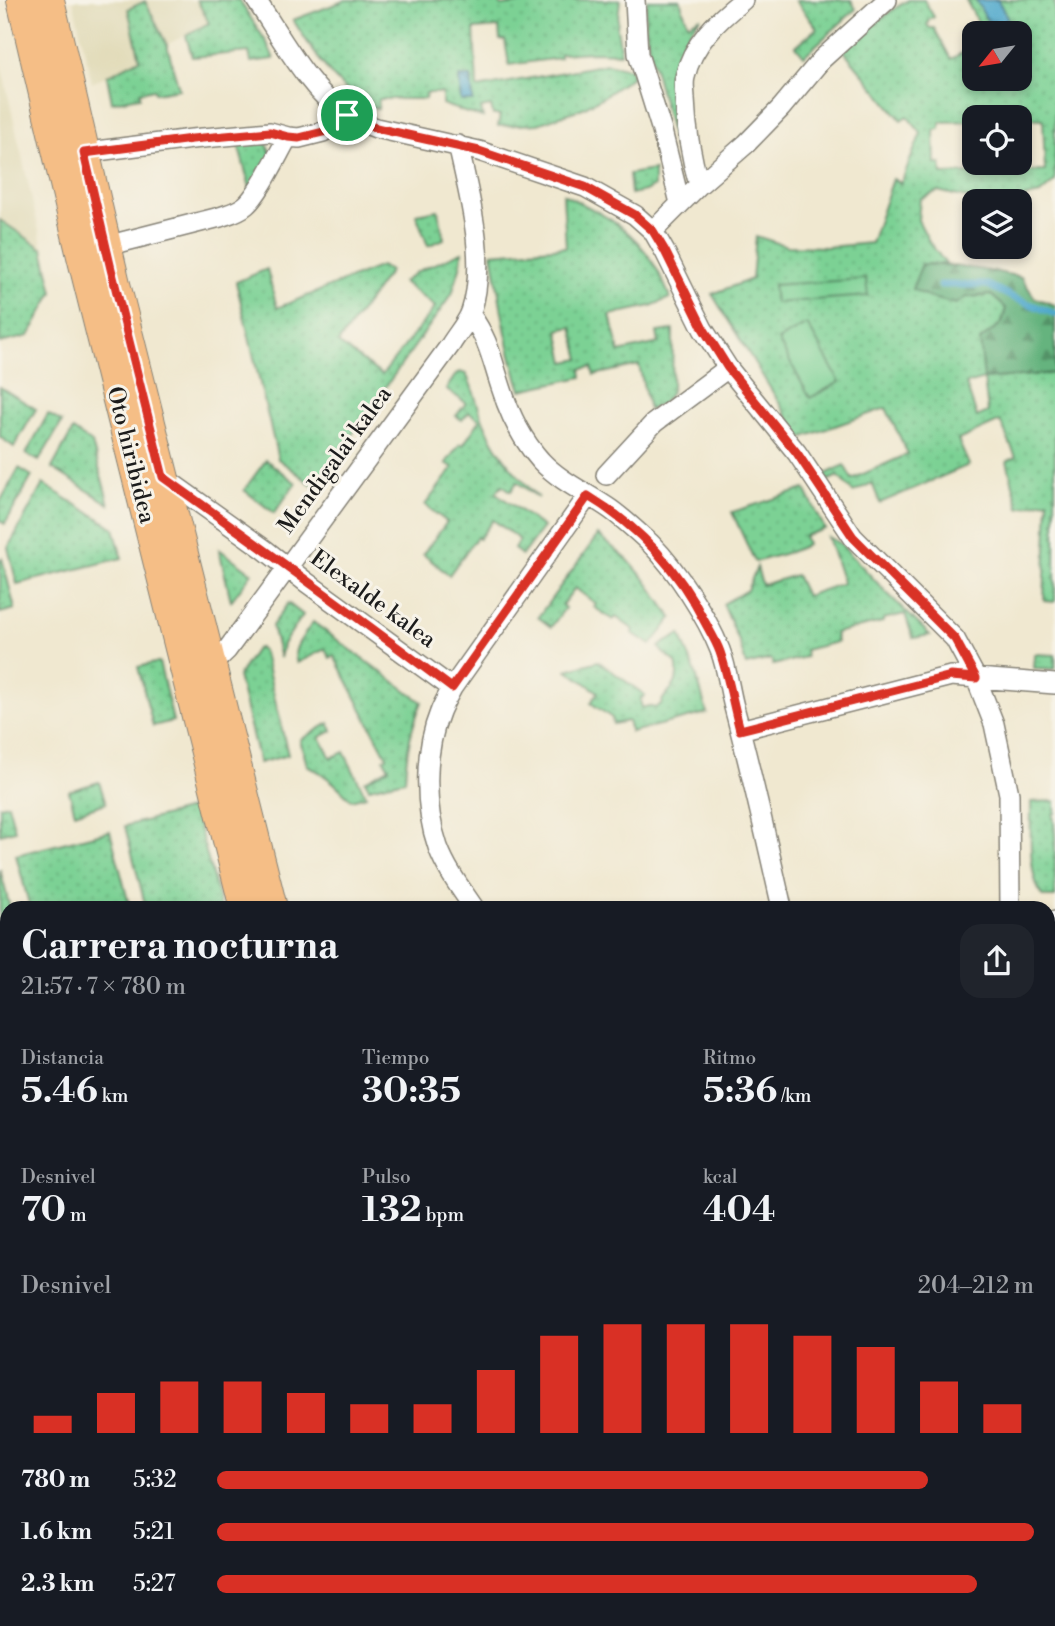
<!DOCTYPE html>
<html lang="es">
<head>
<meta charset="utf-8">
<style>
  :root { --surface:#171b24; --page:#20242c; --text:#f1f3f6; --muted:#9ea1a6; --accent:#d93025 }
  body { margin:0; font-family:"Libre Bodoni",serif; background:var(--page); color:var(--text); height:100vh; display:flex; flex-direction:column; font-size:26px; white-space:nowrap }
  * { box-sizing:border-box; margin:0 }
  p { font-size:23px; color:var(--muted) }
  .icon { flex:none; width:38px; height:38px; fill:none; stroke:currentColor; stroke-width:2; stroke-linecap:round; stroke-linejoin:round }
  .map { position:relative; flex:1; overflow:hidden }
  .drawer { position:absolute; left:0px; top:901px; width:1055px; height:726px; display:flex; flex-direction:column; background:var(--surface); border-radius:21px 21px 0 0; box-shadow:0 4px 10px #0003 }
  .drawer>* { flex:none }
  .needle { width:46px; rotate:240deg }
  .controls { position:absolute; left:962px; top:21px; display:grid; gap:14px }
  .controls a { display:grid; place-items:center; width:70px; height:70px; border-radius:14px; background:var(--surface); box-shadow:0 4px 10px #0003; font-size:35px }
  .pin { position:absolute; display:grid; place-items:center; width:60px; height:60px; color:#fff; margin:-30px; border:4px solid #fff; border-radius:50%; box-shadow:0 2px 7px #0007 }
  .round { display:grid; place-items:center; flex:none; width:74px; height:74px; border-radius:21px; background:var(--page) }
  .summary { display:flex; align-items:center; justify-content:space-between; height:119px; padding:0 21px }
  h1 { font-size:38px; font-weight:700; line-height:52px }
  .metrics { display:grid; grid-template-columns:repeat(3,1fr); gap:10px; height:119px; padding:7px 21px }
  .metrics div { display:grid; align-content:center }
  .metrics b { font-size:35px; font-weight:700 }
  .metrics small { font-size:19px; font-weight:400 }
  .metrics p { font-size:19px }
  .chart { height:196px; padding:14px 21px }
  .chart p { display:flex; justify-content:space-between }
  .chart svg { width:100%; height:126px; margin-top:7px; stroke:var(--accent); stroke-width:6 }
  ul { padding:0 21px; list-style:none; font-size:23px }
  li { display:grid; grid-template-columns:112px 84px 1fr; align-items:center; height:52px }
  li i { height:18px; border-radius:9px; background:var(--accent) }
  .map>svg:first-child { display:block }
  .built { fill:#e2dcba }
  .green { fill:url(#green-dots); stroke:#4c7658; stroke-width:2; fill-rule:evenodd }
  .forest { fill:url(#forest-firs); stroke:#40684d; stroke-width:2 }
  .pitch { fill:#7cd194; stroke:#4c7658; stroke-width:2 }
  .water { fill:url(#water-ripples); stroke:#366274; stroke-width:2 }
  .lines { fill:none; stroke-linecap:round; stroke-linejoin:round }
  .stream { stroke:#4fa9cc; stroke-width:7 }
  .minor-casing { stroke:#868276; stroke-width:22 }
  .secondary-casing { stroke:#868276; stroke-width:29 }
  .primary-casing { stroke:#868276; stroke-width:32 }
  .minor { stroke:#fff; stroke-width:19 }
  .secondary { stroke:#fbe5cf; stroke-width:26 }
  .primary { stroke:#f5be86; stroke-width:30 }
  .route-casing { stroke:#fff; stroke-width:14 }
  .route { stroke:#d93025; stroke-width:9 }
  .labels { text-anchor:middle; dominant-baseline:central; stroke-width:6; stroke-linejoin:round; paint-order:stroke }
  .street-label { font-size:23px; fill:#1c1c1c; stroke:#f7f3e8 }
</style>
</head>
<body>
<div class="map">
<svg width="1055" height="1626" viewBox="0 0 1055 1626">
  <defs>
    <pattern id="green-dots" width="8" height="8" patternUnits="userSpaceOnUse" patternTransform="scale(1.75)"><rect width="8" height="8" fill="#7cd194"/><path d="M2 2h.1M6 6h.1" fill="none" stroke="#6bb37f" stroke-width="1.8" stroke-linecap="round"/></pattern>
    <pattern id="forest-firs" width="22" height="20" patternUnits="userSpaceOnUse" patternTransform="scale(1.75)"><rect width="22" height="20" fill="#65b37e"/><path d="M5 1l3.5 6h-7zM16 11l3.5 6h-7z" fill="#529166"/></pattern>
    <pattern id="water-ripples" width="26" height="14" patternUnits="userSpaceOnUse" patternTransform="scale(1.75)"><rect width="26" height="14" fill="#4fa9cc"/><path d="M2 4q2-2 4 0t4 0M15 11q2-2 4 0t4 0" fill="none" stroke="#4189a5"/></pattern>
  </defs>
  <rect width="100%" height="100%" fill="#f7f3e8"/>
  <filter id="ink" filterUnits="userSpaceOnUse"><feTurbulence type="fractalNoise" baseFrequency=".0143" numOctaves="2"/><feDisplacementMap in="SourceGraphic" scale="14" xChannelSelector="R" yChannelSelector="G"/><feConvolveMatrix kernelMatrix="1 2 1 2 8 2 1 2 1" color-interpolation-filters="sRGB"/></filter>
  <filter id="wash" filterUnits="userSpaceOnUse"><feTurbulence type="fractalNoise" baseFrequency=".00686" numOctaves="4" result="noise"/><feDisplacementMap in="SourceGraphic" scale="28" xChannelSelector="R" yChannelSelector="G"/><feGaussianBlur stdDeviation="1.57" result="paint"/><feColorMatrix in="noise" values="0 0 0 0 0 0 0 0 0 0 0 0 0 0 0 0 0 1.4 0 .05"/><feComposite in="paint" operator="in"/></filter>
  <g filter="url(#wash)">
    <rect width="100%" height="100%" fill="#f0e8d0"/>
    <path class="built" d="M 73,0 L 239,0 L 209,23 L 92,83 Z
      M 0,60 L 53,292 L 29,336 L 0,343 Z
      M 1048,1258 L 1055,1274 L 1055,1448 L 1048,1451 Z
      M 614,1621 L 755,1621 L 746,1626 L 618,1626 Z"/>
    <path class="green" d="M 197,0 L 239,0 L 267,43 L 274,59 L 251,62 L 249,52 L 192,57 L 186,35 L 209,23 Z
      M 346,0 L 499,0 L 501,6 L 553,0 L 620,0 L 617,28 L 621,53 L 593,52 L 560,54 L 560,58 L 509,65 L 505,40 L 500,40 L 499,27 L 474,29 L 477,88 L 607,64 L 630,69 L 632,77 L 603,97 L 583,108 L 538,124 L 498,126 L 500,115 L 493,115 L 491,106 L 481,108 L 483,117 L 464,112 L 442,104 L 442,93 L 426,93 L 425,99 L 379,99 L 378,109 C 337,93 316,55 293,20 Z
      M 647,0 L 680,0 L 688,24 L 701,17 L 689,32 L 681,47 L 684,52 L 681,64 L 676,65 L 672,79 L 672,97 L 676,151 L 649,48 L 645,22 Z
      M 795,0 L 851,0 L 856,9 L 804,56 L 796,46 L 817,28 Z
      M 909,0 L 924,0 L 934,17 L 929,20 L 927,25 L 930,28 L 934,28 L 951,59 L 975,46 L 975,79 L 1020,79 L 1020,33 L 975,33 L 975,38 L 971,31 L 980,26 L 966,0 L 1055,0 L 1055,181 L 1040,194 L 1009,201 L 979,201 L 938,191 L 920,199 L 918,220 L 930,243 L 946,264 L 922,264 L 967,297 L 991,295 L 1006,308 L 984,379 L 1055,373 L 1055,602 L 1044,601 L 1048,500 L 1019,508 L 1007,461 L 1016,457 L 1000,421 L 958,440 L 969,465 L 880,503 L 872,483 L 853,492 L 838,476 L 827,481 L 824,475 L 844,465 L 852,479 L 908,454 L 886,408 L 801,438 L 712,294 L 752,279 L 756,236 L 787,246 L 827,247 L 871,243 L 893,179 L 901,183 L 921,133 L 907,116 L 901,120 L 844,51 C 864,32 885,13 909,0 ZM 975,117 L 1043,119 L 1045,171 L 942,174 L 941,164 L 935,164 L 934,130 L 940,129 L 940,122 L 975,121 ZM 984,379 L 988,412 L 977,417 L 966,384 Z
      M 145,1 L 167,45 L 179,89 L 155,93 L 154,89 L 140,92 L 140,97 L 112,102 L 107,76 L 140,59 L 128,9 Z
      M 265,140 L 272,156 L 251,191 L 237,141 Z
      M 654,170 L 654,186 L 645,191 L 631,194 L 629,174 Z
      M 563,194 C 619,222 647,237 670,298 L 651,306 L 610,315 L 619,352 L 659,343 L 657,332 L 673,330 L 672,387 C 669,401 661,404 649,410 L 639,365 L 594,375 L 592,367 L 581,369 L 582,377 L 521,390 C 506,346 500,298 492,253 L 566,247 ZM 572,327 L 580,359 L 565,362 L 558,330 Z
      M 438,210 L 444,239 L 428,246 L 416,214 Z
      M 0,220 L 43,249 L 53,292 L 29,336 L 0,343 Z
      M 462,252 L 461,264 L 452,294 L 384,389 L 384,391 L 314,486 L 278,459 L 236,282 L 267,269 L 277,308 L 381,266 L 390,271 L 338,343 L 382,375 L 435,307 L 403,282 L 418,271 Z
      M 460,372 L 466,374 C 475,391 478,410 486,427 C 498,455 518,476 539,498 L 517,482 L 511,491 L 502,485 L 496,493 L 543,527 L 522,555 L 514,549 L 520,540 L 493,520 L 479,539 L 477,537 L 449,575 L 423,554 L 447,522 L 425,505 L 453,468 L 446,463 L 460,444 L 463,445 L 480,420 L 469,412 L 462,420 L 456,416 L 466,403 L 446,389 L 457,373 Z
      M 0,387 L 36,409 L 14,447 L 0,437 Z
      M 48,414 L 62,422 L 39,461 L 26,454 Z
      M 73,430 L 92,443 L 109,504 L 52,468 Z
      M 266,460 L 296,483 L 274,513 L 244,490 Z
      M 19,468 L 32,476 L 5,524 L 0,521 L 0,502 Z
      M 43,484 L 114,528 L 122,558 L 17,584 L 8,548 Z
      M 805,489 L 825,529 L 804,536 L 807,545 L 790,552 L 755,562 L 732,512 Z
      M 598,535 L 628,560 L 644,578 L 672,618 L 651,645 L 632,633 L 634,630 L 616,617 L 613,620 L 594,607 L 596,604 L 575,588 L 562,605 L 565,608 L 551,627 L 538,617 Z
      M 828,537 L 840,543 L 885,591 L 930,635 L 913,638 L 905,614 L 883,619 L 883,622 L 835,633 L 837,642 L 805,650 L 806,657 L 773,665 L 771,659 L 746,665 L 740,644 L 723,604 L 747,590 L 757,567 L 762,585 L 796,575 L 806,596 L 843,583 Z
      M 219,549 L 252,573 L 231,601 Z
      M 2,558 L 15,609 L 0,613 L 0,561 Z
      M 288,603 L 303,615 L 283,644 L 280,658 L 272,626 Z
      M 313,622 L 422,702 C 411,727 406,752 405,780 L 369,788 L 365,781 L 389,768 L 384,759 L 387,757 L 334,656 L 330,658 L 325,649 L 297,663 C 290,648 305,635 313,622 Z
      M 680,634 L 696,674 L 707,713 L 631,732 L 628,721 L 613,724 L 612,718 L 591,703 L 598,692 L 567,670 L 598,661 L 645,695 L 640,700 L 642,708 L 648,706 L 655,708 L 661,704 C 664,692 677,689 677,675 C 677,671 678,667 676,663 C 671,656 663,656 659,647 C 665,641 674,639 680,634 Z
      M 260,648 L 264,653 L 288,755 L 259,763 L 238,676 L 256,649 Z
      M 1035,654 L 1055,655 L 1055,669 L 1034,668 Z
      M 159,662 L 173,721 L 153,726 L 138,667 Z
      M 329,723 L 332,731 L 320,737 L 331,758 L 344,752 L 366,796 L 351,800 C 337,785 325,774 307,765 L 300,740 Z
      M 99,782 L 106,803 L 75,813 L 69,791 Z
      M 1055,801 L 1055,813 L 1053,814 L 1055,836 L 1055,897 L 1043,897 C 1027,875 1031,829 1031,802 Z
      M 8,804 L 15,830 L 0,834 L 0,806 Z
      M 194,808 L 221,908 L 146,908 L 125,826 Z
      M 110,831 L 130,908 L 30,908 L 16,855 Z
      M 0,869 L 10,908 L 7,908 L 7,986 L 0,988 Z
      M 1052,1266 L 1055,1274 L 1055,1352 L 1048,1350 L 1048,1267 Z
      M 1048,1396 L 1055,1398 L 1055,1448 L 1048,1451 Z
      M 0,1506 L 7,1511 L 7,1620 L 180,1620 L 186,1626 L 0,1626 Z
      M 1055,1556 L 1055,1626 L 853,1626 L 861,1620 L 1048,1620 L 1048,1557 Z
      M 606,1620 L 700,1621 L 704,1626 L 597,1626 Z
      M 226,1621 L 283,1621 L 286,1626 L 229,1626 Z
      M 475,1621 L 478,1626 L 335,1626 L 334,1621 Z"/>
    <path class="forest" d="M 922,264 C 956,265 988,269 1021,277 L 1035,298 L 1055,305 L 1055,373 L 984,379 L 980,340 L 1002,323 L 1006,308 L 991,295 L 967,297 L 956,304 L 931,298 L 912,289 Z"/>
    <path class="pitch" d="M 866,279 L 868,296 L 775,303 L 773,285 Z
      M 807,324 L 840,382 L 810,398 L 778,340 Z"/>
    <path class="water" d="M 976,0 L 998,0 L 1008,19 L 985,32 L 982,28 L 989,24 Z
      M 459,77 L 471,77 L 473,101 L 461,101 Z"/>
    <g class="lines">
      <path class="stream" d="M 941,285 L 988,285 L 1012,297 L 1055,314"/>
    </g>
  </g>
  <g filter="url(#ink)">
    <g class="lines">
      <defs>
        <path id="minor" d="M 256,0 C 281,37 309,90 346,115 C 356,121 366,124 376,128 L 479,151 L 585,187 L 635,215 L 653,231 L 665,252 L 703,329 L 728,368 L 797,453 L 853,537 L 955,639 L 976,678 L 994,724 L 1009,794 L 1010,908
          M 635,0 L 638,54 L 662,131 L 680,203
          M 73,154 L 192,139 L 270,132 L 288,137 L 299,138 L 323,132 L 347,115
          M 699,185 C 691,157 686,129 685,99 C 685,92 683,84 685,77 C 692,44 718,20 743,0
          M 653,231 L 699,185 L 746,144 L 781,108 L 822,59 L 887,0
          M 106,249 L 122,242 L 220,217 C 228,214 238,212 246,205 C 260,193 278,154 288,137
          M 470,314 C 489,340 491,357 501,387 C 509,413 522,440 541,461 C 561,482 587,493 610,509 C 624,519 638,532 651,544 C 676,569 707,617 720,650 C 727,668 729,688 734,707 C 752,774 767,841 782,908
          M 606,475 L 654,423 L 728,368
          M 163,477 L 264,549 L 306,582 L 452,688
          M 210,666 L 227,650 L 451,344 C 457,334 467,323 471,312 C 488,262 469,195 458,145
          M 740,730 L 951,676 L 1055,684
          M 474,908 C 461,889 446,869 438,847 C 424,807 424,751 440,712 C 443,704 448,696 452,688 L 588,496
          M 1048,924 L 1055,921
          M 1048,1212 L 1055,1227
          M 1048,1479 L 1055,1476
          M 214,1620 L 218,1626
          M 794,1626 L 803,1620"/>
        <path id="secondary" d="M 0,1380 L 7,1393
          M 0,1476 L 7,1480"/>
        <path id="primary" d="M 22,0 L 82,256 L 245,908
          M 49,0 L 115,284 L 272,908
          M 306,1620 L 308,1626
          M 503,1620 L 505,1626"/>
      </defs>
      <use href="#minor" class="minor-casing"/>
      <use href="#secondary" class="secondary-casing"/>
      <use href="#primary" class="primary-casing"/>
      <use href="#minor" class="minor"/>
      <use href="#secondary" class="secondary"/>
      <use href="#primary" class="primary"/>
    </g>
  </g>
  <g class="lines" filter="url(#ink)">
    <defs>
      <path id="route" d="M 347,115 L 361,123 L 376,128 L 479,151 L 585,187 L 635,215 L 653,231 L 665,251 L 703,328 L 728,368 L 797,453 L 853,537 L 955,639 L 976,678 L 951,676 L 740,730 C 733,704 729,678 720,652 C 717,643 711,633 706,624 C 678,569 641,528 588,496 L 452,688 C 356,616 260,546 163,477 L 111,269 L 84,153 L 192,139 L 270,132 L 288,137 L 299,138 L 323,132 Z"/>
    </defs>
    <use href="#route" class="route-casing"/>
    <use href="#route" class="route"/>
  </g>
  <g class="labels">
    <g class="street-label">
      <text transform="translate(131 455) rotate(76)">Oto hiribidea</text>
      <text transform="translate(335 460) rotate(-54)">Mendigalai kalea</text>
      <text transform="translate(373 599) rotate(36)">Elexalde kalea</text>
    </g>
  </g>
</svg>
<div class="controls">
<a><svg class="needle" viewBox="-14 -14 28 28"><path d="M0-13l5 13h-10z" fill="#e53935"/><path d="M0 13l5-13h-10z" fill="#9ea1a6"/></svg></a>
<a><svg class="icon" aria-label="locate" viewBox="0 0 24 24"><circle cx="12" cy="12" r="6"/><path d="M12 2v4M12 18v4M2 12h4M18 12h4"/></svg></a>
<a><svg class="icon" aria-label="layers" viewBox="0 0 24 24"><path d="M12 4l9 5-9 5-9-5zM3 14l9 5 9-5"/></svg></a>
</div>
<div class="pin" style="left:347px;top:115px;background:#1e9e55"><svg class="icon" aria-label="arrive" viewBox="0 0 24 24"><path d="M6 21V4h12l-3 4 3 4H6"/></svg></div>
<section class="drawer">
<div class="summary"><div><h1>Carrera nocturna</h1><p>21:57 · 7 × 780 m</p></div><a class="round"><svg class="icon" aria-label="share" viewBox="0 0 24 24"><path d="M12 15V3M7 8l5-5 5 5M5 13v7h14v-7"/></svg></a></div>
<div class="metrics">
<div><p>Distancia</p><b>5.46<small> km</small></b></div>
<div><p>Tiempo</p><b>30:35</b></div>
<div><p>Ritmo</p><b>5:36<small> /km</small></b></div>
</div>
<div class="metrics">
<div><p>Desnivel</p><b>70<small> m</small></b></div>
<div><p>Pulso</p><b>132<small> bpm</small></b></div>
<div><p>kcal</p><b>404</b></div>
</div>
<div class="chart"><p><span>Desnivel</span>204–212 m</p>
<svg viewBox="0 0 160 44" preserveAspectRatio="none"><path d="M5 44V38M15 44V30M25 44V26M35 44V26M45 44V30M55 44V34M65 44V34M75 44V22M85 44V10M95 44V6M105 44V6M115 44V6M125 44V10M135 44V14M145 44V26M155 44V34"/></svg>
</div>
<ul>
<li><b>780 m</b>5:32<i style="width:87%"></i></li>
<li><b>1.6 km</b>5:21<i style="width:100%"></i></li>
<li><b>2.3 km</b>5:27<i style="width:93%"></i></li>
</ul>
</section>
</div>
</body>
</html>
